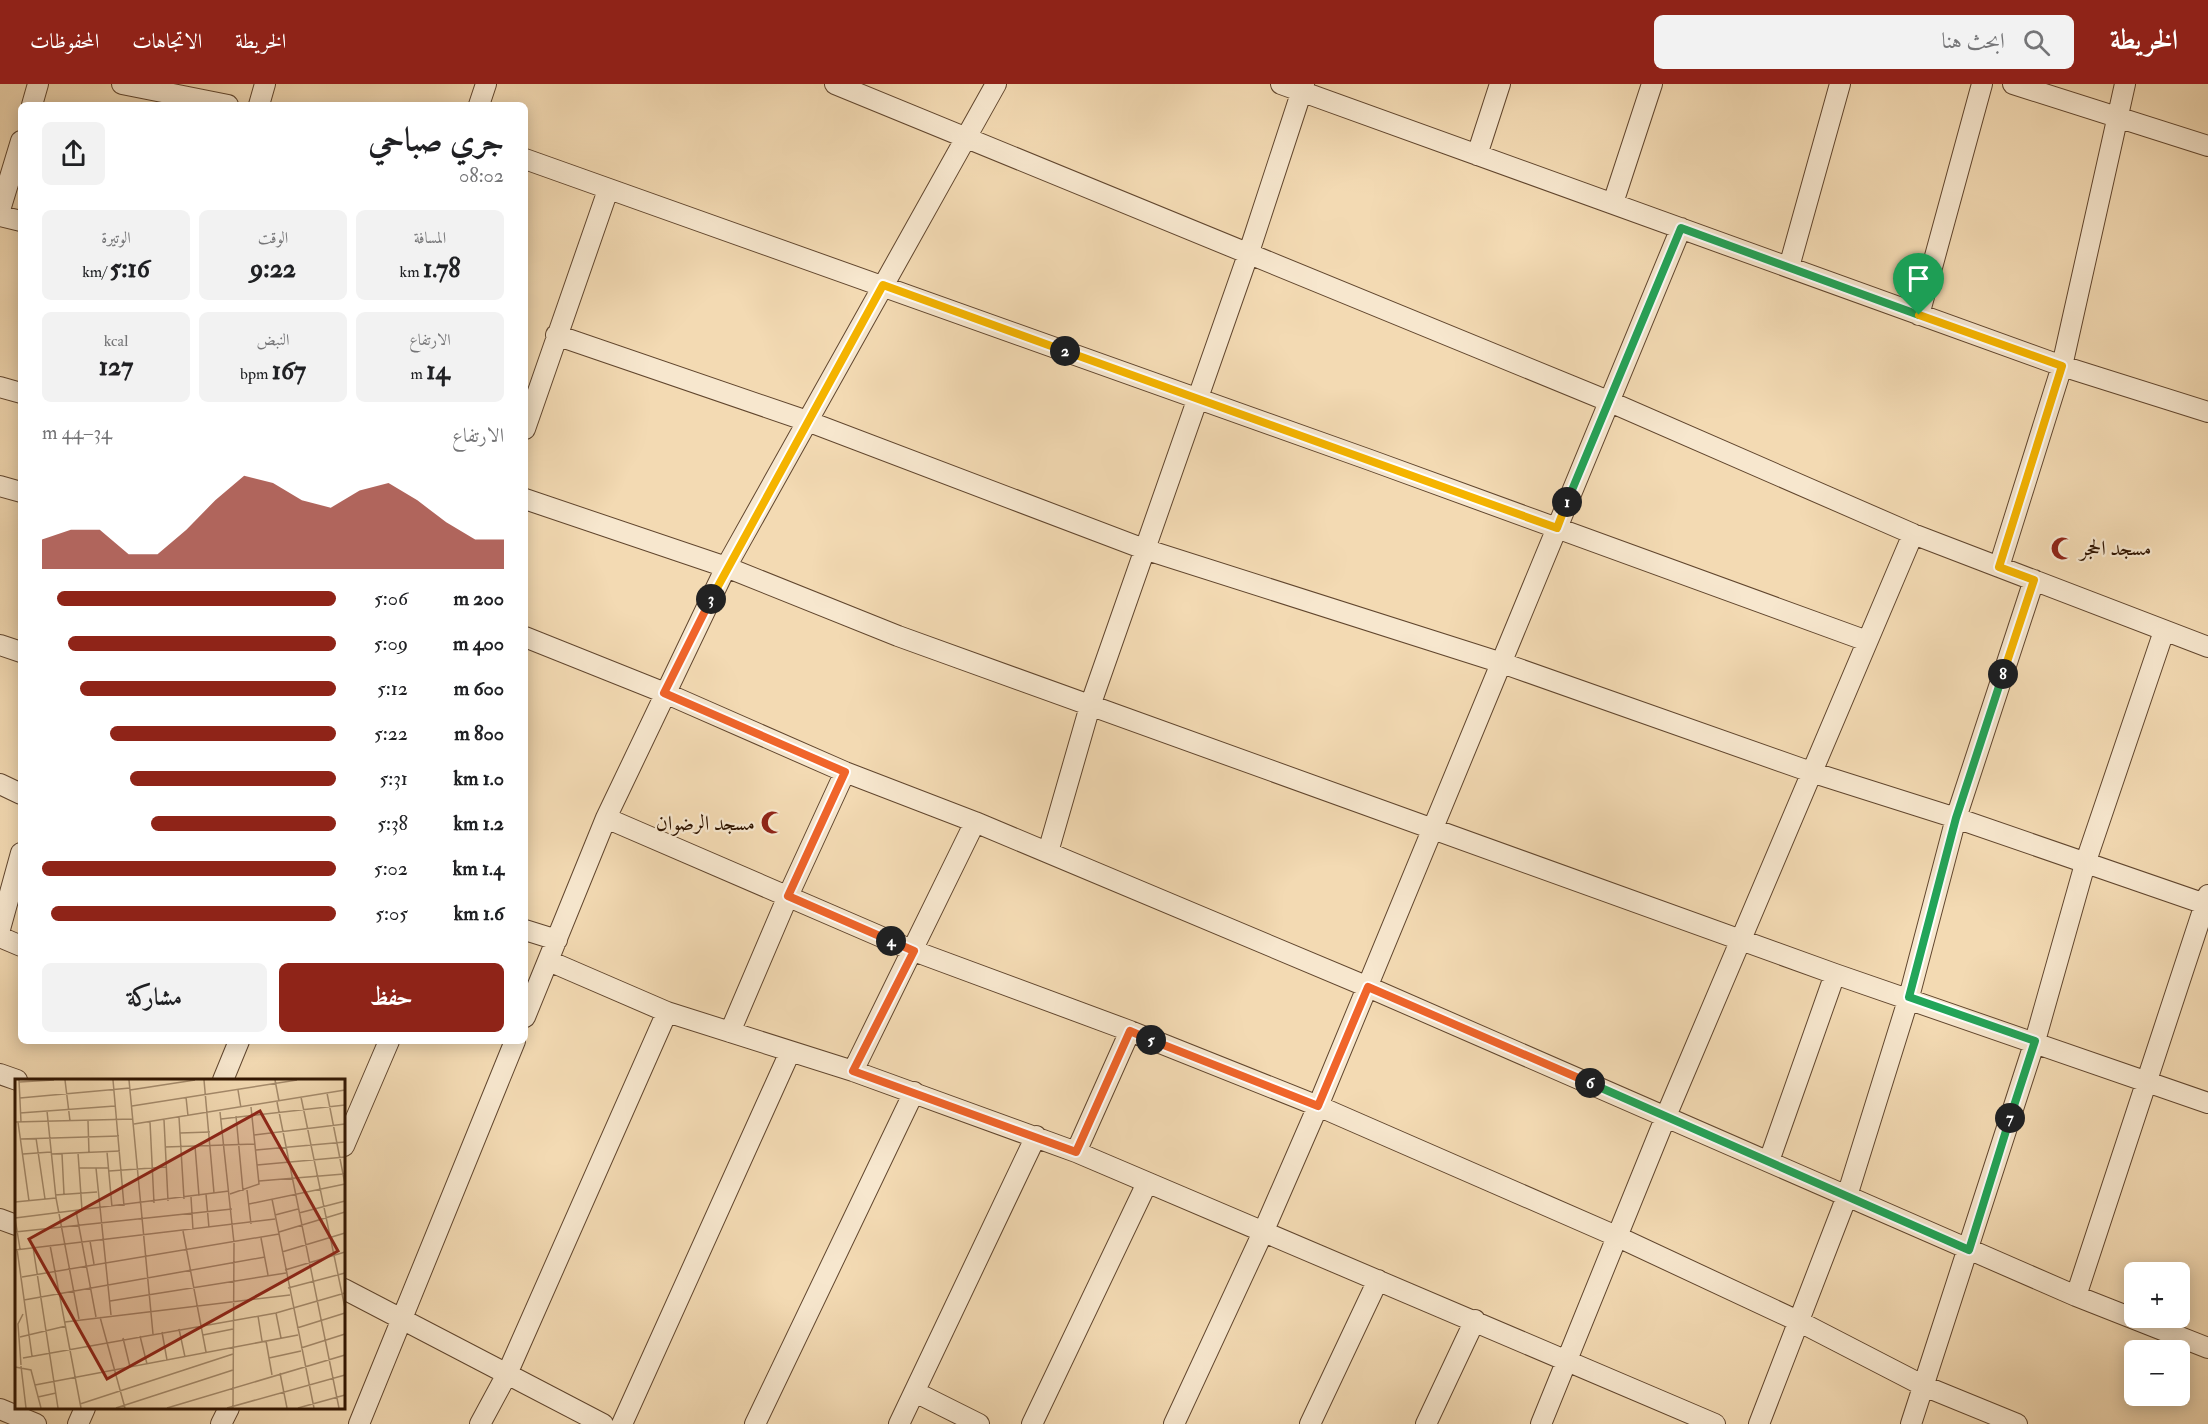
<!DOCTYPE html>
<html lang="ar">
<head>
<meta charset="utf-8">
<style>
  :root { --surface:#fff; --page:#f2f2f2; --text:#202124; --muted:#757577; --accent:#8f2418 }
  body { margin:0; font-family:"IM FELL Double Pica",Amiri,serif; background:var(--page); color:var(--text); direction:rtl; height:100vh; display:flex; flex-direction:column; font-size:22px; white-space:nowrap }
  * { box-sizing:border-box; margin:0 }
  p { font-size:20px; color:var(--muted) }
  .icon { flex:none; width:33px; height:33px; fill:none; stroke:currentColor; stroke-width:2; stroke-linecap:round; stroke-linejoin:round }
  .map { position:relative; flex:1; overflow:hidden; direction:ltr }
  .sheet { position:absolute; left:18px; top:18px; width:510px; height:942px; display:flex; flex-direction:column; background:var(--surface); border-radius:9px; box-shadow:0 3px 15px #0003; direction:rtl }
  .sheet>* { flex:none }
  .controls { position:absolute; left:2124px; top:1178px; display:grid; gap:12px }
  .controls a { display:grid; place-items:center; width:66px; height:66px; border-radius:9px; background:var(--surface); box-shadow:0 3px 15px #0003; font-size:30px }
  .pin { position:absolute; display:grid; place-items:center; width:51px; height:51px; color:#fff; margin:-62px -26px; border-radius:50% 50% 50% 0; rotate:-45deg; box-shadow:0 0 6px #0007 }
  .pin .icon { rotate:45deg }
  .km { position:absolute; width:30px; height:30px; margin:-15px; border-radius:50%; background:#222; color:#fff; font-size:16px; line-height:30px; text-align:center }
  .round { display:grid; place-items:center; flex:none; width:63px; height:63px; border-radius:9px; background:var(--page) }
  .head { display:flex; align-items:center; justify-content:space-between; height:102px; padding:0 24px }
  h1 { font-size:33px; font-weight:700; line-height:45px }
  .stats { display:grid; grid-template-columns:repeat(3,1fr); gap:9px; height:102px; padding:6px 24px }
  .stats div { display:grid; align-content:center; border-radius:9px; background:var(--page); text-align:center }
  .stats b { font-size:26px; font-weight:700 }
  .stats small { font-size:16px; font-weight:400 }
  .stats p { font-size:16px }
  .chart { height:168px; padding:12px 24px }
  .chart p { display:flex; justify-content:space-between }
  .chart svg { width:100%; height:108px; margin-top:6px; fill:var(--accent); opacity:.7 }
  .action { display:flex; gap:12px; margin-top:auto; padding:12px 24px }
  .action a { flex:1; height:69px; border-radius:9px; background:var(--accent); color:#fff; font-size:24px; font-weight:700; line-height:69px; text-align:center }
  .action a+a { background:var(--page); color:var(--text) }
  ul { padding:0 24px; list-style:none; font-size:20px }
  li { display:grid; grid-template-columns:96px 72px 1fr; align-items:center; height:45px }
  li i { height:15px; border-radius:8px; background:var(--accent) }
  header { display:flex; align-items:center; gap:36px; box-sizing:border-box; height:84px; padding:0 30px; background:var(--accent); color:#fff }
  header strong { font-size:28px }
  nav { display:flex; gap:33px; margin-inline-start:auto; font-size:21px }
  .search { width:420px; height:54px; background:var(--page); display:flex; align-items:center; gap:15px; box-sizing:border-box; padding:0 21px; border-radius:9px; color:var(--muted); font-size:22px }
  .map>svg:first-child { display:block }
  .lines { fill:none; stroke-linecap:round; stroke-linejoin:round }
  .street-casing { stroke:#61462e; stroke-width:22 }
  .street { stroke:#f7e7ce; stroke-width:20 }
  .split-1-casing { stroke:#fff; stroke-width:12 }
  .split-2-casing { stroke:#fff; stroke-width:12 }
  .split-3-casing { stroke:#fff; stroke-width:12 }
  .split-4-casing { stroke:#fff; stroke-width:12 }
  .split-5-casing { stroke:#fff; stroke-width:12 }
  .split-6-casing { stroke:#fff; stroke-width:12 }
  .split-7-casing { stroke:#fff; stroke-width:12 }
  .split-8-casing { stroke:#fff; stroke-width:12 }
  .split-9-casing { stroke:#fff; stroke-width:12 }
  .split-1 { stroke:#22a559; stroke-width:8 }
  .split-2 { stroke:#f5b400; stroke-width:8 }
  .split-3 { stroke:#f5b400; stroke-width:8 }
  .split-4 { stroke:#f0652b; stroke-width:8 }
  .split-5 { stroke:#f0652b; stroke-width:8 }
  .split-6 { stroke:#f0652b; stroke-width:8 }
  .split-7 { stroke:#22a559; stroke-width:8 }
  .split-8 { stroke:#22a559; stroke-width:8 }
  .split-9 { stroke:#f5b400; stroke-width:8 }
  .labels { text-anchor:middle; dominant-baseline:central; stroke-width:4.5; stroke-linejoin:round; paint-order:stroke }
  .poi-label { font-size:21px; fill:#301501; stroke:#f7e7ce; text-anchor:start }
  .inset-road { fill:none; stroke:#a58b6c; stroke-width:1.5 }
  .view { fill:#8f2418; fill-opacity:0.15; stroke:#8f2418; stroke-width:3 }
  .inset-edge { fill:none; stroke:#301501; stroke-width:3 }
</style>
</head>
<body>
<header>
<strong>الخريطة</strong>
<div class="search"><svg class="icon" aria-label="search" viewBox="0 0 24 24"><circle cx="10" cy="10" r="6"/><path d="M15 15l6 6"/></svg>ابحث هنا</div>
<nav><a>الخريطة</a><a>الاتجاهات</a><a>المحفوظات</a></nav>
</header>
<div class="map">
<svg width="2208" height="1340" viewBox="0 0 2208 1340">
  <rect width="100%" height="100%" fill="#f3dab3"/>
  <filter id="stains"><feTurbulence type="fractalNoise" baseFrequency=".00333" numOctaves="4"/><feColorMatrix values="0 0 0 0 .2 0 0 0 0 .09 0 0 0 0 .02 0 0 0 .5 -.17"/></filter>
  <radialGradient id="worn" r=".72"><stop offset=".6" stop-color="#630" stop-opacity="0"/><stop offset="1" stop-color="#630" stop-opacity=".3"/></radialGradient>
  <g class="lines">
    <defs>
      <path id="street" d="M 122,0 L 228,21
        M 835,0 L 1608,317 L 1913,450 L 2208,563
        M 1281,0 L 2062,282 L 2208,328
        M 2013,0 L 2208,62
        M 32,21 L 38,0
        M 259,21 L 265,0
        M 479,21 L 486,0
        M 1477,71 L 1500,0
        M 525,75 L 1370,376 L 1867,557
        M 1613,119 L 1652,0
        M 0,126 L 21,57
        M 0,132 L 21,137
        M 1789,183 L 1840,0
        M 1919,231 L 1982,0
        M 556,251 L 807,337 L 1144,465 L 1502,579 L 1811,688 L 1956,734 L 2208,821
        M 0,303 L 21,309
        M 525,345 L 608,106
        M 0,402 L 21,408
        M 525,415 L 726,483 L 898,552 L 1835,890 L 2208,1019
        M 1999,483 L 2062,282 L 2125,0
        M 525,553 L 665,609 L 845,688 L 975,738 L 1368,903 L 2076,1212 L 2208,1264
        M 0,561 L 21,568
        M 0,700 L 21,710
        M 606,734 L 914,867 L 1130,947 L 1318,1022 L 1616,1152 L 1800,1238 L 1924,1302 L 2017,1340
        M 1048,768 L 1090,622 L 1249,168 L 1304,0
        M 0,845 L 21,769
        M 525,846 L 557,856
        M 0,853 L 21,862
        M 549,877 L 667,928 L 853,987 L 1076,1068 L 1715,1340
        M 525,933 L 606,734 L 726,483 L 996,0
        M 730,948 L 788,812 L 845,688
        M 853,987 L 975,738
        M 0,990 L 17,996
        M 223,996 L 239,957
        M 344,1062 L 389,957
        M 1076,1068 L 1130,947
        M 1769,1077 L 1835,890
        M 0,1135 L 16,1141
        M 344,1205 L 603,1340
        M 2076,1212 L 2208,811
        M 915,1308 L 979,1340
        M 0,1325 L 36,1340
        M 78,1340 L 85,1324
        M 221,1340 L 229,1324
        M 359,1340 L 515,957
        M 480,1340 L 507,1290 L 667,928
        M 622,1340 L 790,968
        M 755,1340 L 914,1008
        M 899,1340 L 1036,1052
        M 1032,1340 L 1147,1099
        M 1174,1340 L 1264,1146 L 1318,1022 L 1681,144
        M 1310,1340 L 1378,1196
        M 1426,1340 L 1475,1236
        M 1541,1340 L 1666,1032 L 1913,450
        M 1759,1340 L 1847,1112 L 1909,913 L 1956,734 L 2034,496
        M 1911,1340 L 2035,957 L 2085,780 L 2164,547"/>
    </defs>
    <use href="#street" class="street-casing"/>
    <use href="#street" class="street"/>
  </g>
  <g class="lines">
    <defs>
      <path id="split-1" d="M 1567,418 L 1681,144 L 1919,231"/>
      <path id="split-2" d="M 1065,267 L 1557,444 L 1567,418"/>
      <path id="split-3" d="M 711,515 L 883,201 L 1065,267"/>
      <path id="split-4" d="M 711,515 L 664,609 L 845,688 L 788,812 L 891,857"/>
      <path id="split-5" d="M 891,857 L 914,867 L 853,987 L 1076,1068 L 1130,947 L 1151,956"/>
      <path id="split-6" d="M 1151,956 L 1318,1022 L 1368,903 L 1590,999"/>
      <path id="split-7" d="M 1590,999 L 1969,1166 L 2010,1034"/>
      <path id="split-8" d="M 2003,590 L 1956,734 L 1909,913 L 2035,957 L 2010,1034"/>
      <path id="split-9" d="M 1919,231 L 2062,282 L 1999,483 L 2034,496 L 2003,590"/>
    </defs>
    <use href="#split-1" class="split-1-casing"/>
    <use href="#split-2" class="split-2-casing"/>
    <use href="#split-3" class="split-3-casing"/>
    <use href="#split-4" class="split-4-casing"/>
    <use href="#split-5" class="split-5-casing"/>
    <use href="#split-6" class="split-6-casing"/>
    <use href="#split-7" class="split-7-casing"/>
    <use href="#split-8" class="split-8-casing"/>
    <use href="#split-9" class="split-9-casing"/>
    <use href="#split-1" class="split-1"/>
    <use href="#split-2" class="split-2"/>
    <use href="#split-3" class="split-3"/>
    <use href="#split-4" class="split-4"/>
    <use href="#split-5" class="split-5"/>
    <use href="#split-6" class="split-6"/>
    <use href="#split-7" class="split-7"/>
    <use href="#split-8" class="split-8"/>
    <use href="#split-9" class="split-9"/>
  </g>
  <defs>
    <symbol id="mosque-bare" viewBox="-9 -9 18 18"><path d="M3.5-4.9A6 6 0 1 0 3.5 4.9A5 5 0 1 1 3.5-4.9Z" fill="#8f2418" stroke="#f7e7ce" stroke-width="2.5" paint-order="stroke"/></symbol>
  </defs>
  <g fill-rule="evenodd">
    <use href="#mosque-bare" x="2046" y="448" width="33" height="33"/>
    <use href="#mosque-bare" x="756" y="722" width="33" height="33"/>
  </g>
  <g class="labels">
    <g class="poi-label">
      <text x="2080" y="464">مسجد الحجر</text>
      <text x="755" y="739" text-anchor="end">مسجد الرضوان</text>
    </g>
  </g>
  <g transform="translate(15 995)">
    <rect width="330" height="330" fill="#f3dab3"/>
    <path class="inset-road" d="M 4,1 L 6,43M 50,1 L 55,42M 98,1 L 109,127M 114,1 L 138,255M 189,1 L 199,114M 260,1 L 264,22M 4,3 L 39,1M 115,11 L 180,1M 223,11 L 226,29M 312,14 L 330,105M 171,18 L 173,37M 286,18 L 330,229M 5,19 L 115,9M 262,23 L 324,329M 117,27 L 282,1M 32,32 L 41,119 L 64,240M 205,33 L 219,164 L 218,329M 5,34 L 100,27M 221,37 L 228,112M 164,38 L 169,120M 206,40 L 330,26M 149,41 L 153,122M 73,42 L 74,74M 0,43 L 118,40M 3,43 L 14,122M 135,43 L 139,124M 119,45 L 330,11M 165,54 L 195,53M 239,56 L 330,45M 21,59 L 30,120M 5,60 L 104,57M 180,67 L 184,117M 150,68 L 240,65M 241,71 L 330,63M 92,73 L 97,128M 63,74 L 67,131M 8,75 L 36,73M 36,75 L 105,72M 47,75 L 49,115M 242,86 L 330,78M 64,89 L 94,89M 81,89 L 96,236M 94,92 L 151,88M 244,102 L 329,95M 232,111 L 236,145M 191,115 L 194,149M 215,115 L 244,105 L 236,28M 40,116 L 82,113M 176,118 L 178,151M 257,120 L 299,329M 0,123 L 41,119M 234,125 L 330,105M 61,132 L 81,238M 284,134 L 330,122M 260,136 L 283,130M 0,139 L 214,112M 0,139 L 5,170M 168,152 L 191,273M 0,153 L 217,130M 264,153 L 330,133M 246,159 L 253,196M 75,162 L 79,185M 35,166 L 66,329M 18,168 L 43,329M 2,170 L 17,277M 0,171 L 260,140M 267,173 L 330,154M 270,191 L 330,173M 7,198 L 264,155M 273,209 L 330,194M 9,221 L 250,178M 95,222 L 271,194M 261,234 L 266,259M 243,237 L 247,262M 85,238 L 110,329M 50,243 L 275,216M 282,249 L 330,234M 164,250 L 170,278M 147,253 L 152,281M 188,256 L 218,250M 125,257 L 132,285M 5,258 L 51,247M 108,259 L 115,288M 251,262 L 257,296M 286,269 L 330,255M 8,279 L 261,234 L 330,214M 254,279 L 286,272M 6,286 L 3,245 L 8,235M 6,287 L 11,329M 0,288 L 16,291 L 26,329M 265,294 L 272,329M 20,306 L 283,256M 23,318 L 41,314M 65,325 L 218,275M 101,329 L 218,291M 152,329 L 330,276M 212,329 L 330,296M 283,329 L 330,316"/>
    <path class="view" d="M 245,32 L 323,172 L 92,300 L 14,160 Z"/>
    <rect width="330" height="330" class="inset-edge"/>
  </g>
  <rect width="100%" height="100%" filter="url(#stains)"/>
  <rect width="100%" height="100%" fill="url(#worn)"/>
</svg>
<div class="controls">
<a>+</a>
<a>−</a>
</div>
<div class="pin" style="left:1919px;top:231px;background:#1e9e55"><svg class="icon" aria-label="arrive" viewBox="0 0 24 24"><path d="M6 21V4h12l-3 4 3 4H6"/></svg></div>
<b class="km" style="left:1567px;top:418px">1</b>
<b class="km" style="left:1065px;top:267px">2</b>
<b class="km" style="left:711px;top:515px">3</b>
<b class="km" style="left:891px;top:857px">4</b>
<b class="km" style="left:1151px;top:956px">5</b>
<b class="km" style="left:1590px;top:999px">6</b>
<b class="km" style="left:2010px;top:1034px">7</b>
<b class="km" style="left:2003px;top:590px">8</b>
<section class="sheet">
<div class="head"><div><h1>جري صباحي</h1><p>08:02</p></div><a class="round"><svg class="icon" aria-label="share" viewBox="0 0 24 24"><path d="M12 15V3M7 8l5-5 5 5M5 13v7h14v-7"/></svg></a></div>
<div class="stats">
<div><p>المسافة</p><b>1.78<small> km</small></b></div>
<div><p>الوقت</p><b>9:22</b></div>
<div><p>الوتيرة</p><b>5:16<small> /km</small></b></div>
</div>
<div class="stats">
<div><p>الارتفاع</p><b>14<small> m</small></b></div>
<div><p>النبض</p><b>167<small> bpm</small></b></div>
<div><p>kcal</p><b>127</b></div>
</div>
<div class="chart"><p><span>الارتفاع</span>34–44 m</p>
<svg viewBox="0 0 160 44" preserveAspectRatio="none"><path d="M0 44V32L10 28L20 28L30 38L40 38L50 28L60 16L70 6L80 9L90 16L100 19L110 12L120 9L130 16L140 25L150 32L160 32V44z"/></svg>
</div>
<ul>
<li><b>200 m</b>5:06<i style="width:95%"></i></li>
<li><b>400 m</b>5:09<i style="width:91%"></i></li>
<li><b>600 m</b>5:12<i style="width:87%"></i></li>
<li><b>800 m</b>5:22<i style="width:77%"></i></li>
<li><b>1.0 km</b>5:31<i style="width:70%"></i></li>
<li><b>1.2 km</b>5:38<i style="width:63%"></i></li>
<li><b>1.4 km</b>5:02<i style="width:100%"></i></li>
<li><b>1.6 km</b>5:05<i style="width:97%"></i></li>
</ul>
<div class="action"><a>حفظ</a><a>مشاركة</a></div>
</section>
</div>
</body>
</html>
